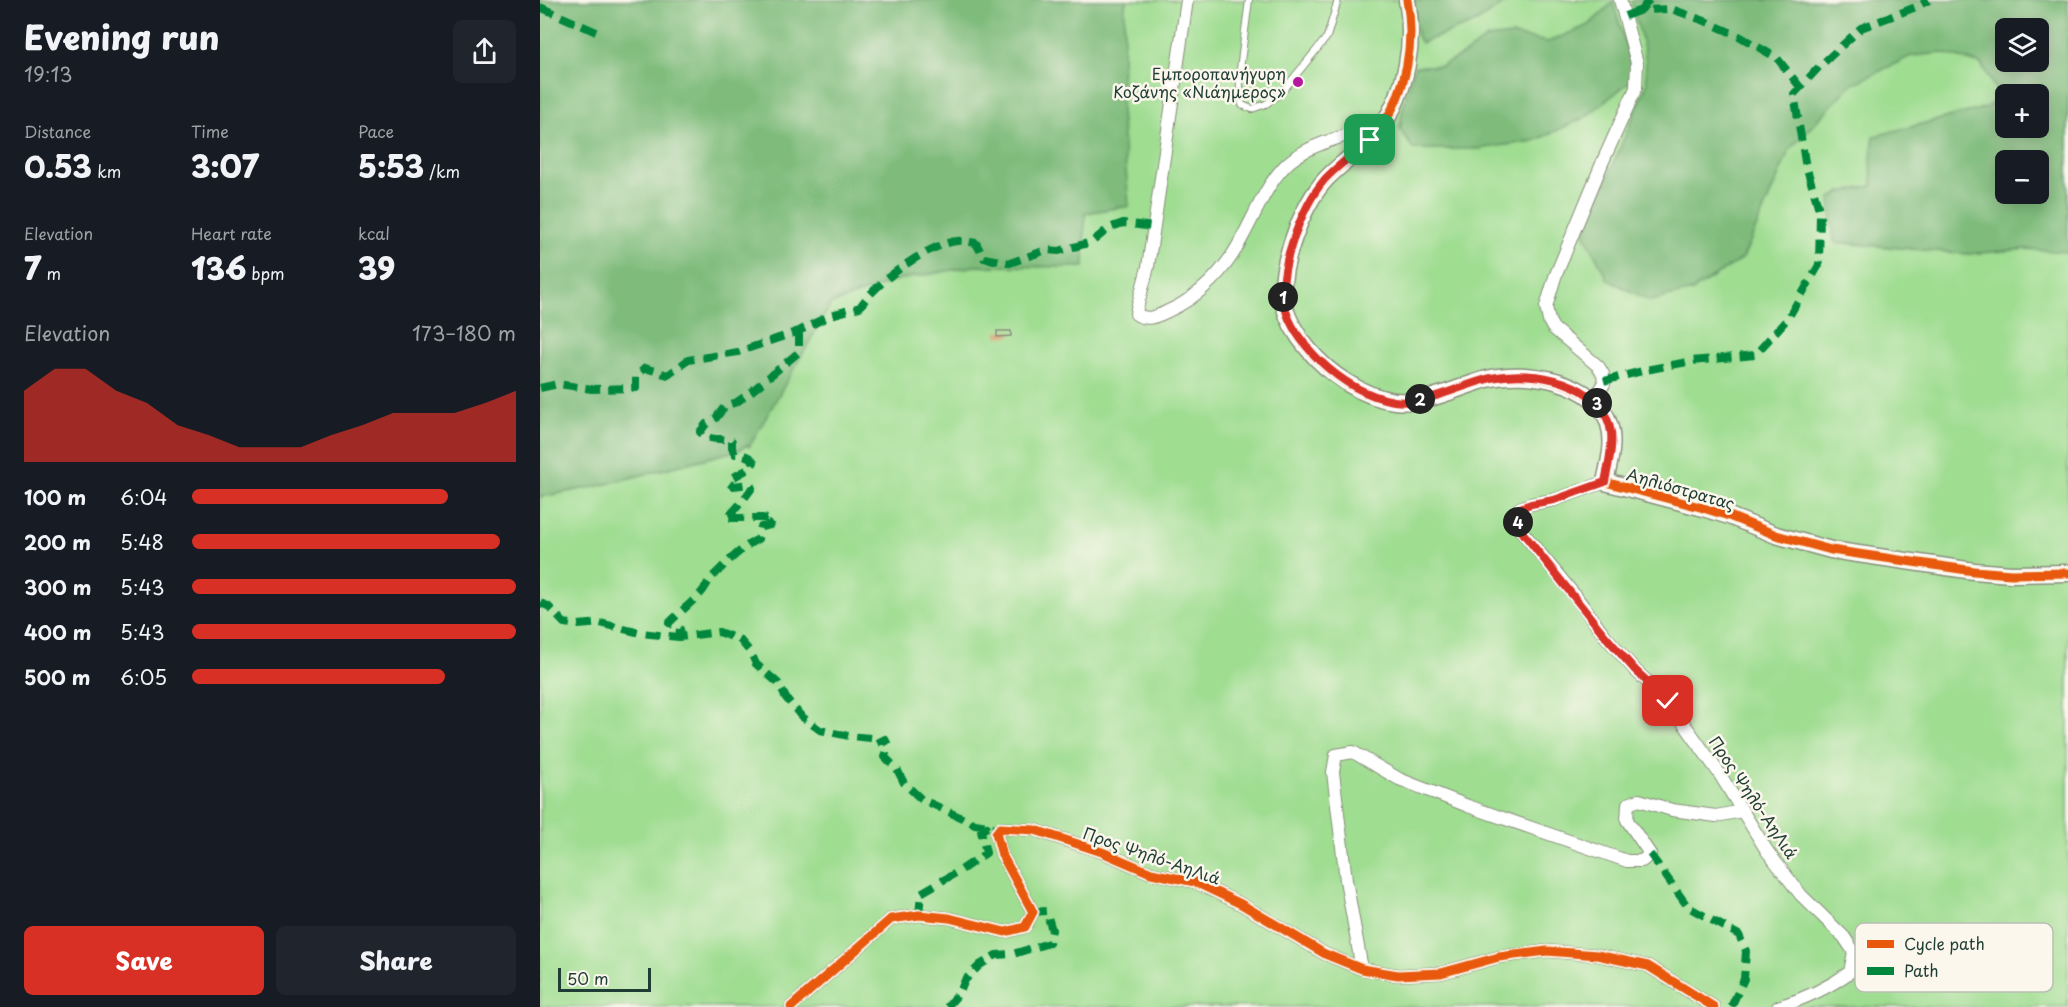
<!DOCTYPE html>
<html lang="en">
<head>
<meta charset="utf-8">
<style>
  :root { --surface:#171b24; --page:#20242c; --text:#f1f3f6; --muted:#9ea1a6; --accent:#d93025 }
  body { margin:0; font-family:"Playpen Sans",sans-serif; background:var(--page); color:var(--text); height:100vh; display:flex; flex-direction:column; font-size:22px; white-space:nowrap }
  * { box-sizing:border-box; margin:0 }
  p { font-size:20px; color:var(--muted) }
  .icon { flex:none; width:33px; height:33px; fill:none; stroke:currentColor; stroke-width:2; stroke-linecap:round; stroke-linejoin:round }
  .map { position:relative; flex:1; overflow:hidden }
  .details { display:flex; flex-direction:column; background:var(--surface); width:540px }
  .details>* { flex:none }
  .controls { position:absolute; left:1455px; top:18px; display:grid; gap:12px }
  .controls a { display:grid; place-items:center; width:54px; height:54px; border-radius:9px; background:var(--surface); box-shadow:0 3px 15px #0003; font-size:30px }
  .scale { position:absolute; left:18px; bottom:15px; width:93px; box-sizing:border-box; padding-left:6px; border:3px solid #1f3d34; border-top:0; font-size:16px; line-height:21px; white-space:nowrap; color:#1f3d34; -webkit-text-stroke:4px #fbf7ec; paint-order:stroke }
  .pin { position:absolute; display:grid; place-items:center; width:51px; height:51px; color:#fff; margin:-26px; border-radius:12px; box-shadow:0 3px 9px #0006 }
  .km { position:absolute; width:30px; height:30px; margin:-15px; border-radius:50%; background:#222; color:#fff; font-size:16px; line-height:30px; text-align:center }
  .round { display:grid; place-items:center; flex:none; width:63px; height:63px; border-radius:9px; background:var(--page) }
  .head { display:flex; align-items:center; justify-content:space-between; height:102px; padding:0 24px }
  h1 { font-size:33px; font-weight:800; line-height:45px }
  .stats { display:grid; grid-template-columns:repeat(3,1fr); gap:9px; height:102px; padding:6px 24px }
  .stats div { display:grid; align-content:center }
  .stats b { font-size:30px; font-weight:800 }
  .stats small { font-size:16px; font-weight:400 }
  .stats p { font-size:16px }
  .chart { height:168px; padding:12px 24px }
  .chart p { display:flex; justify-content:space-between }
  .chart svg { width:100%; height:108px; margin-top:6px; fill:var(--accent); opacity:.7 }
  .primary-button { display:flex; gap:12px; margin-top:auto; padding:12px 24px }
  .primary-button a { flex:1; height:69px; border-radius:9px; background:var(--accent); color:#fff; font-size:24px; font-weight:800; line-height:69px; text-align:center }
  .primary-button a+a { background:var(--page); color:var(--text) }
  ul { padding:0 24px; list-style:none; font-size:20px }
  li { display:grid; grid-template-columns:96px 72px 1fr; align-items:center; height:45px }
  li i { height:15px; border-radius:8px; background:var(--accent) }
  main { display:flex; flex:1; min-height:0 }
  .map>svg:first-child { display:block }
  .green { fill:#9fdd91; stroke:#5f8d62; stroke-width:1.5; fill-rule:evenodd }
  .forest { fill:#7fbc7b; stroke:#4f7c58; stroke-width:1.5; fill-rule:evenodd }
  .building { fill:#d49968 }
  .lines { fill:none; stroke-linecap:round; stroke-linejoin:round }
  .service-casing { stroke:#888e7a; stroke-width:8 }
  .minor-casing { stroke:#888e7a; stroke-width:14 }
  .tertiary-casing { stroke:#888e7a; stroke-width:19 }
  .service { stroke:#fff; stroke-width:6 }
  .minor { stroke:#fff; stroke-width:12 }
  .tertiary { stroke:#fff; stroke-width:16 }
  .quiet { stroke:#00873e; stroke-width:8; stroke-dasharray:15 8; stroke-linecap:butt }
  .cycleway-casing { stroke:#fbf7ec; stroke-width:13 }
  .cycleway { stroke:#e8590c; stroke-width:9 }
  .route-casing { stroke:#fff; stroke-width:12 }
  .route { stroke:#d93025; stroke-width:8 }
  .poi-dot { fill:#b5179e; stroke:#fbf7ec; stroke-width:2 }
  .labels { text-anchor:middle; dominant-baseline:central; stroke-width:5; stroke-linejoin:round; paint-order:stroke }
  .poi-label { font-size:16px; fill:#1f3d34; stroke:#fbf7ec; text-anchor:end }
  .street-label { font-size:16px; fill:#1f3d34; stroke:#fbf7ec }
  .key { fill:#fbf7ec; stroke:#b9bfb5; stroke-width:1.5 }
  .key-label { font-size:16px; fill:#1f3d34 }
</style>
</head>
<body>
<main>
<section class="details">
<div class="head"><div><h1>Evening run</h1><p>19:13</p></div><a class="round"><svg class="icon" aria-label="share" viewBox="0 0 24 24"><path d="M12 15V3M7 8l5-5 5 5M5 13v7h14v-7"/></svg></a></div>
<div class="stats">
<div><p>Distance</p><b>0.53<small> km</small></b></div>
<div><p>Time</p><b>3:07</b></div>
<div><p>Pace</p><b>5:53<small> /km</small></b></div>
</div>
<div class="stats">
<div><p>Elevation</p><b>7<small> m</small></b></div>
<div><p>Heart rate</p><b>136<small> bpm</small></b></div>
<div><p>kcal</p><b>39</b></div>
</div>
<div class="chart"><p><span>Elevation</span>173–180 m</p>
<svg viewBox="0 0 160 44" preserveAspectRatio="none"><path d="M0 44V15L10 6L20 6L30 15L40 20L50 29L60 33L70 38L80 38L90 38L100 33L110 29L120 24L130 24L140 24L150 20L160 15V44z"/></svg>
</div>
<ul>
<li><b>100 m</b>6:04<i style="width:79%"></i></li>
<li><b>200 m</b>5:48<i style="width:95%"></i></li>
<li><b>300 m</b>5:43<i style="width:100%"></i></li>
<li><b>400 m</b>5:43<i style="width:100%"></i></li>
<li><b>500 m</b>6:05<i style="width:78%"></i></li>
</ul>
<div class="primary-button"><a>Save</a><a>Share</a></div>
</section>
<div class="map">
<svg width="1528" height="1007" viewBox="0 0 1528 1007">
  <rect width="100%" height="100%" fill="#fbf7ec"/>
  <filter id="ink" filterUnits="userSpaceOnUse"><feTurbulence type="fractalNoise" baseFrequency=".0167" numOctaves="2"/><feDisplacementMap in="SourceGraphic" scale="12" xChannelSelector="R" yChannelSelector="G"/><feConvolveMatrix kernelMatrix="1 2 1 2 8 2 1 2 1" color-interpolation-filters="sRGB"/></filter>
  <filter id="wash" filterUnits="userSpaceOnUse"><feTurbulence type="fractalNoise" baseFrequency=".008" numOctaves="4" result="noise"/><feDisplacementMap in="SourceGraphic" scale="24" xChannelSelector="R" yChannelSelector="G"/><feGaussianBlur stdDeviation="1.35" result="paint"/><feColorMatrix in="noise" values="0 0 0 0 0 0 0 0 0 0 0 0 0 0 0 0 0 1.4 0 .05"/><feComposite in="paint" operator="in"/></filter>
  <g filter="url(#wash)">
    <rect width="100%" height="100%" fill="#f0e0c1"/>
    <path class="green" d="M 0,0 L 1528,0 L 1528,1007 L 0,1007 ZM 1466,28 L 1498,28 L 1498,62 L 1466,62 ZM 1466,94 L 1498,94 L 1498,128 L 1466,128 ZM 1466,160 L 1498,160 L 1498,194 L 1466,194 Z"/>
    <path class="forest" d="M 0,0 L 588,0 L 585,4 L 581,112 L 589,206 L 545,213 L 544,267 L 435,266 L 357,280 L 291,304 L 209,447 L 207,445 L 199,450 L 58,486 L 0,497 Z
      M 872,0 L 970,0 L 936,22 L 881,43 L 877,36 Z
      M 1091,0 L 1528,0 L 1528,252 L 1486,249 L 1428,254 L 1294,242 L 1290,199 L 1301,192 L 1332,186 L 1331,157 L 1334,136 L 1448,107 L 1459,95 L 1441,64 L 1403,53 L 1371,56 L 1311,85 L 1250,149 L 1203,258 L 1152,291 L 1110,301 L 1068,280 L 1044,233 L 1107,84 L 1105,52 ZM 1498,28 L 1498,62 L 1466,62 L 1466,28 ZM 1498,94 L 1498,128 L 1466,128 L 1466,94 ZM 1498,160 L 1498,194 L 1466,194 L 1466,160 Z
      M 1073,2 L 1092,66 L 1092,80 L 1044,118 L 994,141 L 937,149 L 873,149 L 860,129 L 862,111 L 875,66 L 901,66 L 924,54 L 947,38 L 972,35 L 1008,42 L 1049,25 Z"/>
    <g id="blocks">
      <path class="building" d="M 457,331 L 471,331 L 471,336 L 457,337 Z"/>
    </g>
  </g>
  <g filter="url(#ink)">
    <use href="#blocks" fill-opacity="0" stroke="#888e7a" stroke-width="1.5"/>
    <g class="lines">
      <defs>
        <path id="service" d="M 709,0 L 699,77 L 702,105 L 712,109 L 726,104 L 742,92 L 787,37 L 798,0"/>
        <path id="minor" d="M 647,0 L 608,267 L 597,308 L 596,314 C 606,321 616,317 626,312 C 659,298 687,269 703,236 C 717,211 727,182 749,162 C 771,143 814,133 842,125
          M 1054,399 L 1064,384 L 1063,374 L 1058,366 L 1013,328 L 1009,321 L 1006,307 L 1015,277 L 1063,161 L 1096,88 L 1097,63 L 1080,0
          M 1065,482 L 1014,500 L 991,504 L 980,508 L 977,515 L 979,528 L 1037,598 L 1066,637 L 1095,670 L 1128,701 L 1179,773 L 1227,851 L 1261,895 L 1304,937 L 1314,952 L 1310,972 C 1288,988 1264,999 1238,1007
          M 822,969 L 806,880 L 793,772 L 796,755 L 813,752 L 859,779 L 928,806 L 1087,861 L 1102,861 L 1110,854 L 1087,820 L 1088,804 L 1099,800 L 1132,810 L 1176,816 L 1202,811
          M 251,1007 L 351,919 L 379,915 L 409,918 L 465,932 L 485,927 L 493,912 L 462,855 L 456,833 L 460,828 L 495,830 L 562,852 L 611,873 L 655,882 L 701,904 L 785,954 L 822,969 L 858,975 L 901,973 L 959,957 L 1007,951 L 1057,955 L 1108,966 L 1174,1007"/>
        <path id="tertiary" d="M 867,0 C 875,42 867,90 842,126 C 827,147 804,160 786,179 C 762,205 737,270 744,305 C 748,321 758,337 768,349 C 789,374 822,397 855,401 C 886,405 918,387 947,379 C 986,369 1056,381 1069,424 C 1075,443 1069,463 1065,482 L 1160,507 L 1189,516 L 1236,535 L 1291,550 L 1434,571 L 1471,574 L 1528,573"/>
      </defs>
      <use href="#service" class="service-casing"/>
      <use href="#minor" class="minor-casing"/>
      <use href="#tertiary" class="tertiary-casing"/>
      <use href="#service" class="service"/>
      <use href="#minor" class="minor"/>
      <use href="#tertiary" class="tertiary"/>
      <path class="quiet" d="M 1109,0 L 1101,10 L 1131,9 L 1165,21 L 1199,36 L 1237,58 L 1260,87
        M 0,7 L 63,35
        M 1085,16 L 1101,10
        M 259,331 L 259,352 L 212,391 L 197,402 L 185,406 L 176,418 L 166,424 L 160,432 C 169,442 181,437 192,441 L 192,448 L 195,454 C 203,454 210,456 214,462 C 209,473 195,472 189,483 L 193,486 L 210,484 L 212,488 C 204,499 196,510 186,518 L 222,518 L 233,520 L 230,525 L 221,527 L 218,539 C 200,548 186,564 171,578 C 167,583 165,589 160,594 C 150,604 139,613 129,623 L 140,629 L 139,637 L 179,632 L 200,640 L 211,653 L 216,664 L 238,683 L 246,698 L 261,716 L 280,730 L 309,736 L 332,738 L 337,743 L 345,739 L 348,745 L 345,757 L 357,769 L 364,783 L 381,799 L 435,824 L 460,828
        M 1064,381 L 1106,370 L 1152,361 L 1215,355 L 1248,318 L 1279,265 L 1280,213 L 1265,162 L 1254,94 L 1280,66 L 1321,28 L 1376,7 L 1389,0
        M 0,388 L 18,384 L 52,389 L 96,388 L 96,377 L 105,368 L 128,375 L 148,360 L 198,352 L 259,331 L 291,315 L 320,307 C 335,283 388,244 417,241 C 423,240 430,242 436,243 L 444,258 L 470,263 L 506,250 L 519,251 L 552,242 L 569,228 L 583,223 L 614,227
        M 0,603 L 8,606 L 24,623 L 38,625 L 60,623 L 100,633 L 139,637
        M 1110,854 L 1148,907 L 1199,935 L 1206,951 L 1204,979 L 1191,1007
        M 379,915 L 381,893 L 421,870 L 446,853 L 441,831 L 447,827 L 450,830
        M 407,1007 L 420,992 L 425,980 L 440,965 L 456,955 L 473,954 L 509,943 L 512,930 L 506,911 L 493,912"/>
      <defs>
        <path id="cycleway" d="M 867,0 C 875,42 867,90 842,126 C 827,147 804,160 786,179 C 762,205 737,270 744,305 C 748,321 758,337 768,349 C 789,374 822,397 855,401 C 886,405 918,387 947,379 C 986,369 1056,381 1069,424 C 1075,443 1069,463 1065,482 L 1160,507 L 1189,516 L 1236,535 L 1291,550 L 1434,571 L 1471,574 L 1528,573
          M 251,1007 L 351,919 L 379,915 L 409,918 L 465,932 L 485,927 L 493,912 L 462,855 L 456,833 L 460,828 L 495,830 L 562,852 L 611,873 L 655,882 L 701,904 L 785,954 L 822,969 L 858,975 L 901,973 L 959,957 L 1007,951 L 1057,955 L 1108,966 L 1174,1007"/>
      </defs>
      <use href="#cycleway" class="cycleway-casing"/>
      <use href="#cycleway" class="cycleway"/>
    </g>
  </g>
  <g class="lines" filter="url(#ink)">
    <defs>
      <path id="route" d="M 830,140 C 815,153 798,165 785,179 C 762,206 736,272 745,307 C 750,328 764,345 779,360 C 800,380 824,396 854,401 C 884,406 921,385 951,378 C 993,369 1063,381 1071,432 C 1073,448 1068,466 1065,482 L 1014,500 L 991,504 L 980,508 L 977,515 L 979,528 L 1066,637 L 1095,670 L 1128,701"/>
    </defs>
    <use href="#route" class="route-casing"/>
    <use href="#route" class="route"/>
  </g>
  <circle class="poi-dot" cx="758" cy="82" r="6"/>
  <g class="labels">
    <g class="poi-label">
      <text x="746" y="73">Εμποροπανήγυρη<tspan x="746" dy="18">Κοζάνης «Νιάημερος»</tspan></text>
    </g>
    <g class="street-label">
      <text transform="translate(1141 488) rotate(16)">Αηλιόστρατας</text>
      <text transform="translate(1214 797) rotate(56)">Προς Ψηλό-ΑηΛιά</text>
      <text transform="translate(612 855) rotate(19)">Προς Ψηλό-ΑηΛιά</text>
    </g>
  </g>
  <rect x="1315" y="923" width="198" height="69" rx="9" class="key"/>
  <rect x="1327" y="940" width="27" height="8" fill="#e8590c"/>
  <rect x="1327" y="967" width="27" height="8" fill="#00873e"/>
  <g class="key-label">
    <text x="1364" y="950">Cycle path</text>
    <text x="1364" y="977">Path</text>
  </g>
</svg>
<div class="controls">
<a><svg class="icon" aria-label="layers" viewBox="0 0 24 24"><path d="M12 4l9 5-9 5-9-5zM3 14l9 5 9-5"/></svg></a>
<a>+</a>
<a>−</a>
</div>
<div class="scale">50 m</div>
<div class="pin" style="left:830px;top:140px;background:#1e9e55"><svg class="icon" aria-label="arrive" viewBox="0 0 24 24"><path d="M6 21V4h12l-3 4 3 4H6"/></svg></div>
<div class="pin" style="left:1128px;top:701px;background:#d93025"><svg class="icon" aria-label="check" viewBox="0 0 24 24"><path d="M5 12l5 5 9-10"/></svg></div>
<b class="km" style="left:743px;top:297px">1</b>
<b class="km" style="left:880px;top:399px">2</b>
<b class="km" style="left:1057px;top:403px">3</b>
<b class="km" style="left:978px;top:522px">4</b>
</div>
</main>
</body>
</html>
